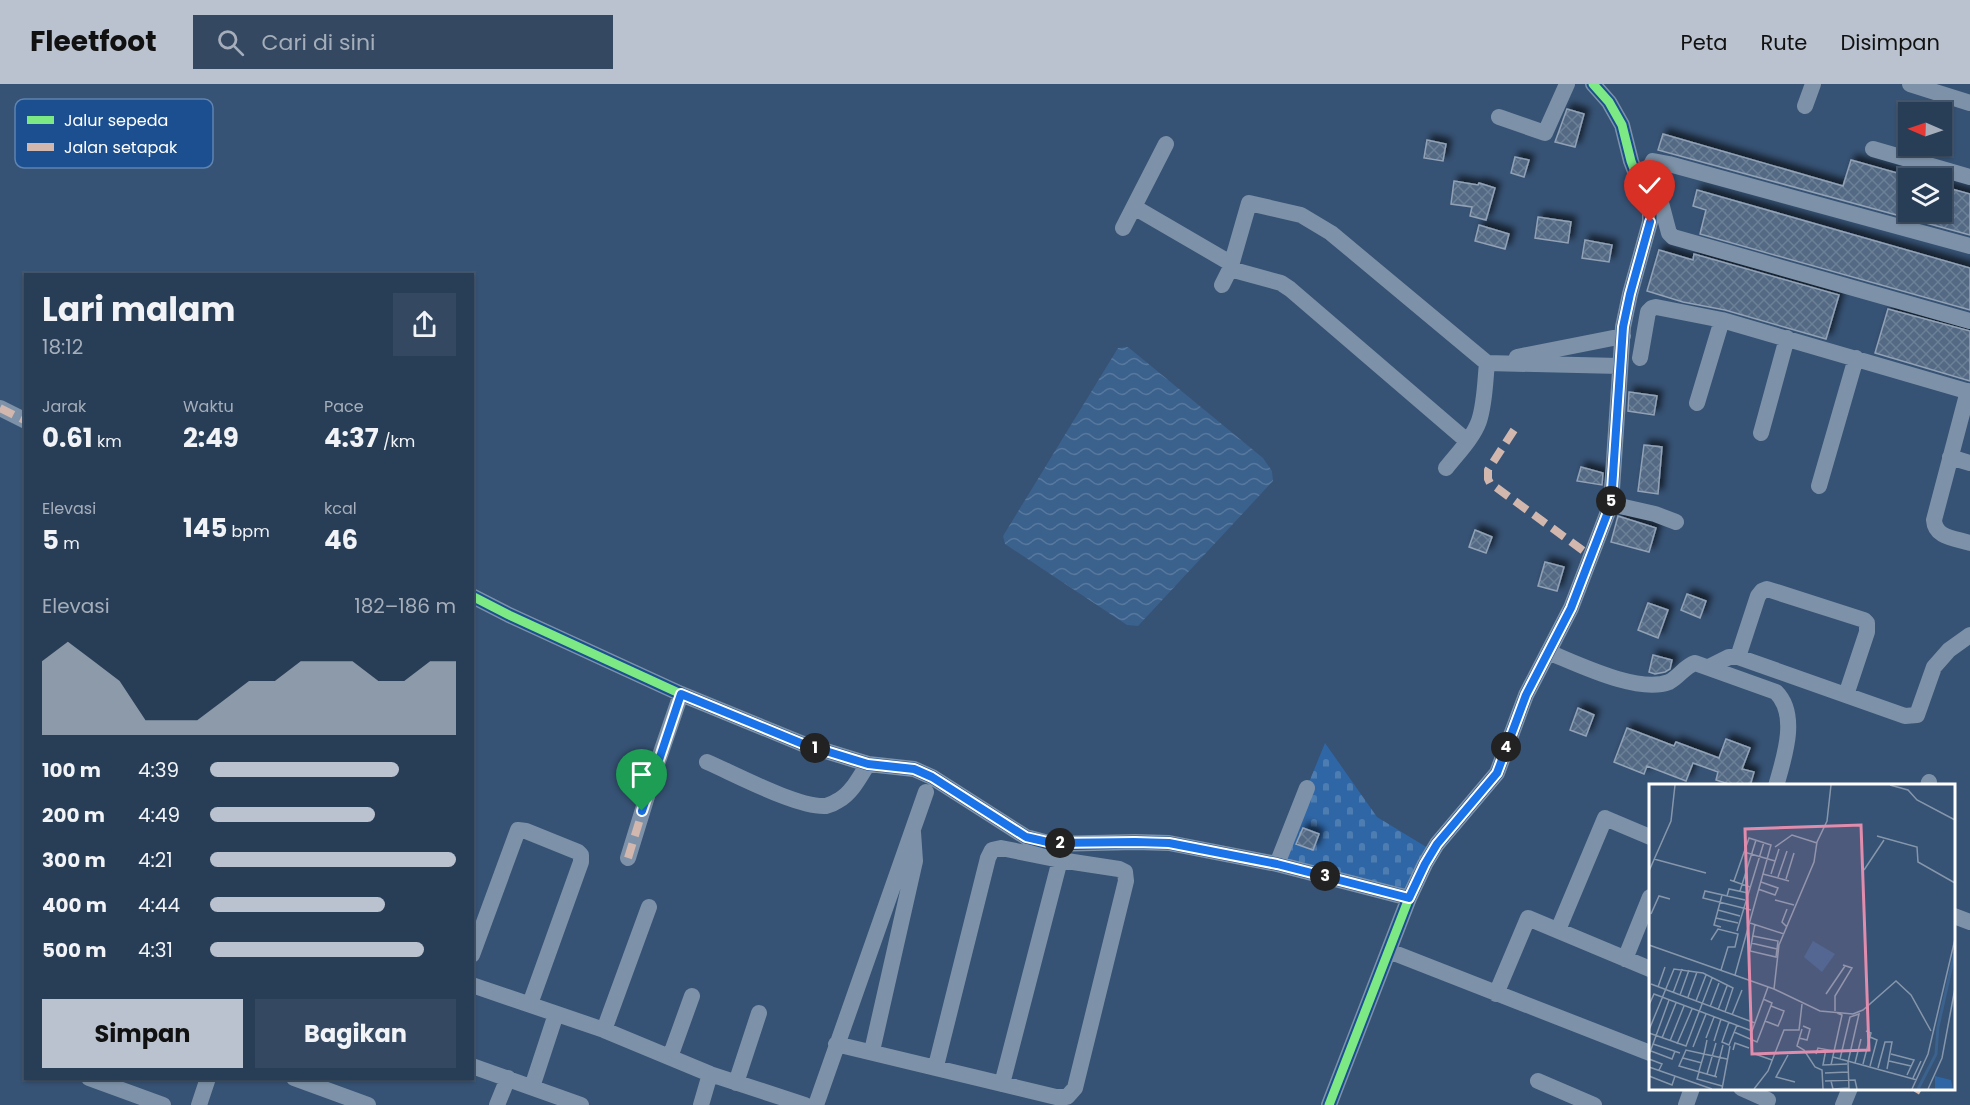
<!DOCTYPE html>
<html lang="id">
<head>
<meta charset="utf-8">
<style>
  :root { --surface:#283e57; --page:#344961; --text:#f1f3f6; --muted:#a5aeba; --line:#44576d; --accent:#b9c2ce }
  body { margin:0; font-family:Poppins,sans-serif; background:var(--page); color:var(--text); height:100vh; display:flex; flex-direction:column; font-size:22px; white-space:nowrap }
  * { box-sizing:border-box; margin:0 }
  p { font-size:20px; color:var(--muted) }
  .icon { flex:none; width:33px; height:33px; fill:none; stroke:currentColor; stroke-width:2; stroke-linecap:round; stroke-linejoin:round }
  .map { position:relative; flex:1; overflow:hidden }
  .details { position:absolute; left:24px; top:189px; width:450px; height:807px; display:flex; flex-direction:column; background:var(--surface); border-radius:0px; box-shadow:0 2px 4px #0004,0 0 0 2px var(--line) }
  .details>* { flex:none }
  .needle { width:39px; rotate:272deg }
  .tools { position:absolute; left:1898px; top:18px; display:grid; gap:12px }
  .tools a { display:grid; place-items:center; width:54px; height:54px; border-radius:0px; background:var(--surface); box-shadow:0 2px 4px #0004,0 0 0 2px var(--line); font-size:30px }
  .pin { position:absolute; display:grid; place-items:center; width:51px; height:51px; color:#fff; margin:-62px -26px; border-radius:50% 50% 50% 0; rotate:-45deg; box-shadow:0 0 6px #0007 }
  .pin .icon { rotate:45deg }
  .km { position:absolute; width:30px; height:30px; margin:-15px; border-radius:50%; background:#222; color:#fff; font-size:16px; line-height:30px; text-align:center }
  .round { display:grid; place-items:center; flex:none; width:63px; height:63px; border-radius:0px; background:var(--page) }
  .summary { display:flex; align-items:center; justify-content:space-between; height:102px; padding:0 18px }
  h1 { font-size:33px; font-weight:700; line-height:45px }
  .figures { display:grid; grid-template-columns:repeat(3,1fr); gap:9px; height:102px; padding:6px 18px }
  .figures div { display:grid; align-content:center }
  .figures b { font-size:26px; font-weight:700 }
  .figures small { font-size:16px; font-weight:400 }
  .figures p { font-size:16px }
  .chart { height:168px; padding:12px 18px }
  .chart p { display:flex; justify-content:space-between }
  .chart svg { width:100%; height:108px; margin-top:6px; fill:var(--accent); opacity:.7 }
  .primary-button { display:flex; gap:12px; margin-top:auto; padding:12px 18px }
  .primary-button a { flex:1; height:69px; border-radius:0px; background:var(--accent); color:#111; font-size:24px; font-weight:700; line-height:69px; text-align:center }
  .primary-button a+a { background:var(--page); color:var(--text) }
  ul { padding:0 18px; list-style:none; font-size:20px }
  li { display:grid; grid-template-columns:96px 72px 1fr; align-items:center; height:45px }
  li i { height:15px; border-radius:8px; background:var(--accent) }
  header { display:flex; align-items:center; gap:36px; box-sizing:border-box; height:84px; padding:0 30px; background:var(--accent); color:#111 }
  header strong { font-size:28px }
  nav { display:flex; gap:33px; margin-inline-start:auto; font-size:21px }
  .search { width:420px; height:54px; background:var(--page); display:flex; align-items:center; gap:15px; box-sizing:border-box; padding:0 21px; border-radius:0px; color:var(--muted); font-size:22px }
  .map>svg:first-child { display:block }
  .cemetery { fill:url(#cemetery-stones) }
  .water { fill:url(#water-waves) }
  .building { fill:url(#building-cross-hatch); stroke:#92a2b6; stroke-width:1.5; filter:url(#shadow) }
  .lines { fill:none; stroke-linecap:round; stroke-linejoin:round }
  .street { stroke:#7d92a8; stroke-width:16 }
  .quiet { stroke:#d1b7ad; stroke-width:8; stroke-dasharray:15 8; stroke-linecap:butt }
  .cycleway-casing { stroke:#1b4f8f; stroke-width:13 }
  .cycleway { stroke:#7ce984; stroke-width:9 }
  .route-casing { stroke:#fff; stroke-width:12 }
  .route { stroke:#1a73e8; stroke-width:8 }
  .inset-river { fill:none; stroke:#3b618d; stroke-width:3 }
  .inset-road { fill:none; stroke:#8697ac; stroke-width:1.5 }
  .view { fill:#e08cad; fill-opacity:0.15; stroke:#e08cad; stroke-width:3 }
  .inset-edge { fill:none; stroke:#fff; stroke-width:3 }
  .key { fill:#1b4f8f; stroke:#5f84b1; stroke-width:1.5 }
  .key-label { font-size:16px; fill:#fff }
</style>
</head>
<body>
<header>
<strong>Fleetfoot</strong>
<div class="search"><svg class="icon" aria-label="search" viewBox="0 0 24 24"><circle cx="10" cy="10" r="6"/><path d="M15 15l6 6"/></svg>Cari di sini</div>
<nav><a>Peta</a><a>Rute</a><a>Disimpan</a></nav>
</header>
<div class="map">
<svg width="1970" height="1021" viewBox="0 0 1970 1021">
  <defs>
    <pattern id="cemetery-stones" width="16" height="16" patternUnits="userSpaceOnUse" patternTransform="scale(1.5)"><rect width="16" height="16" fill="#2f66a5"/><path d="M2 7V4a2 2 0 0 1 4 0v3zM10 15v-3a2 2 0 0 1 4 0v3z" fill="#4e7db2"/></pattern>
    <pattern id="water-waves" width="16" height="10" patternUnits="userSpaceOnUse" patternTransform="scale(1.5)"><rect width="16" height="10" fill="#3b618d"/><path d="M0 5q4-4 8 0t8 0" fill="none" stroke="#58799e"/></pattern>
    <pattern id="building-cross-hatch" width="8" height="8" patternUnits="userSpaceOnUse" patternTransform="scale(1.5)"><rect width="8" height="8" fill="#526984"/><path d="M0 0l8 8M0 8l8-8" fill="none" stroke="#6c8096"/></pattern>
    <filter id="shadow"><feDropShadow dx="5" dy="-5" stdDeviation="3" flood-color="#0009"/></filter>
  </defs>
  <rect width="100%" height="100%" fill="#365274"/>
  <path class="cemetery" d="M 1325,659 L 1377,733 L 1428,764 L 1405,816 L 1274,784 Z"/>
  <path class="water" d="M 1128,263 L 1263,374 L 1272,387 L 1273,397 L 1138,542 L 1127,541 L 1005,460 L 1003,452 L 1118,264 Z"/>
  <path class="building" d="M 1567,25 L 1584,30 L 1575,63 L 1555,58 Z
    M 1663,50 L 1843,102 L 1851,76 L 1908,92 L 1908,128 L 1941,128 L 1941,102 L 1970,110 L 1970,151 L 1658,66 Z
    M 1427,56 L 1446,60 L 1443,77 L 1424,74 Z
    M 1515,73 L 1529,76 L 1524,93 L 1511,89 Z
    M 1454,97 L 1478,101 L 1479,99 L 1495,104 L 1486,136 L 1470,132 L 1472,123 L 1451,120 Z
    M 1697,106 L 1970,184 L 1970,226 L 1700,150 L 1706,126 L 1693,122 Z
    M 1538,133 L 1571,138 L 1568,159 L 1535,154 Z
    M 1479,141 L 1509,150 L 1505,165 L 1475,157 Z
    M 1585,156 L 1612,161 L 1609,178 L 1582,174 Z
    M 1659,166 L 1693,176 L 1694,170 L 1839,211 L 1826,255 L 1725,226 L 1683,218 L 1647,207 Z
    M 1888,225 L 1970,247 L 1970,297 L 1875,269 Z
    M 1629,308 L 1657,312 L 1654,331 L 1628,327 Z
    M 1644,361 L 1662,363 L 1658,410 L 1638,407 Z
    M 1581,383 L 1603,389 L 1602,401 L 1577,397 Z
    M 1618,432 L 1656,444 L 1649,468 L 1611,458 Z
    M 1475,446 L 1492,453 L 1486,469 L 1469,463 Z
    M 1545,478 L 1564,483 L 1557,507 L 1538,502 Z
    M 1687,510 L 1706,517 L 1700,534 L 1681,526 Z
    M 1648,519 L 1668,526 L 1658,554 L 1638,546 Z
    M 1653,571 L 1672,576 L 1670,585 L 1665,588 L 1655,590 L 1649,588 Z
    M 1578,624 L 1594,631 L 1586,652 L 1570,646 Z
    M 1627,644 L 1674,662 L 1676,658 L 1719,674 L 1726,655 L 1750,664 L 1742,685 L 1754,688 L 1750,702 L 1735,702 L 1716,696 L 1718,688 L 1693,679 L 1686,697 L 1647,682 L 1644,690 L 1614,678 Z
    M 1303,744 L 1319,750 L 1313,766 L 1296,760 Z"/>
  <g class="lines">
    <path class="street" d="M 1910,0 L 1970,19
      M 1805,22 L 1813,0
      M 1499,33 L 1545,49 L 1567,0
      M 1873,65 L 1970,93
      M 1134,123 L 1232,180
      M 1123,144 L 1166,60
      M 1970,162 L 1669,80 L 1653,77 L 1651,81 L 1669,149 L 1673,153 L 1970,237
      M 1230,185 L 1281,199 L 1290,205 L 1467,357
      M 1222,201 L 1230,185 L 1249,119 L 1301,131 L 1331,149 L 1487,279 L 1620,282
      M 1517,273 L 1623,252
      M 1640,274 L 1648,228 L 1652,224 L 1656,223 L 1722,236 L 1970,308
      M 1968,307 L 1934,436 C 1935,454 1955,454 1970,459
      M 1697,319 L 1722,236
      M 0,324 L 26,337
      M 1761,349 L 1787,254
      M 1950,373 L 1970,379
      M 1446,384 C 1457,370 1473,354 1479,337 C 1485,319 1485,298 1487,279
      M 1819,402 L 1856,274
      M 1611,420 L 1655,430 L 1676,438
      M 472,512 L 509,531 L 681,610 L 803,660 L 868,680 L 914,685 L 932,693 L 1026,753 L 1052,760 L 1135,758 L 1169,759 L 1277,780 L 1409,814
      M 1548,568 C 1578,580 1638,610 1669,598 C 1679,593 1685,582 1695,579 L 1776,608 C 1799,631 1784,674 1776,702
      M 1738,573 L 1758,512 L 1762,507 L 1767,505 L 1864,536 L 1867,539 L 1867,548 L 1846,611
      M 1709,583 L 1729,573 L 1738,573 L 1905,632 L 1917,631 L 1934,583 L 1949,566 L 1970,551
      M 707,678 C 735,690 798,724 826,722 C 830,721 836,718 839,716 C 852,709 860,692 868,680
      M 1928,702 L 1929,698
      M 628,774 L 657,680 L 681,610
      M 1277,780 L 1307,704
      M 1954,832 L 1970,838
      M 1558,846 L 1605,734 L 1650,753
      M 1389,867 L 1650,969
      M 472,871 L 518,746 L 526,747 L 578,768 L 581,771 L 581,778 L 530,920
      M 1625,875 L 1650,813
      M 472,901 L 604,946 L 710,990 L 805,1021
      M 1496,910 L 1528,834 L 1650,885
      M 604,946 L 649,823
      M 836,960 L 1056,1013 L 1067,1013 L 1075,1004 L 1126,797 L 1125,788 L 1119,785 L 1060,776 L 1001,764 L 992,766 L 988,774 L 936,982
      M 872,967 L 915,777 L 913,748
      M 670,973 L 692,912
      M 472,982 L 581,1021
      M 89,994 L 163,1021
      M 294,994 L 368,1021
      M 1538,997 L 1594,1021
      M 736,999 L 759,929
      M 1002,1000 L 1060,776
      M 532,1003 L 556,930
      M 1741,1004 L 1768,1016 L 1766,1021
      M 199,1021 L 208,994
      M 497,1021 L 508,994
      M 701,1021 L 710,990
      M 816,1021 L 926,708
      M 1329,1021 L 1409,814 L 1425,780 L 1437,760 L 1497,689 L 1526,611 L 1571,524 L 1611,420 L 1623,243 L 1630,210 L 1650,138 L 1650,127 L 1631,77 L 1622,41 L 1609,18 L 1593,0
      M 1686,1021 L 1692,1004
      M 1843,1021 L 1850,1004"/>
    <path class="quiet" d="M 0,324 L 26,337
      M 1514,346 L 1488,386 L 1488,395 L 1490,399 L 1592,473
      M 628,774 L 657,680 L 681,610
      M 1916,1004 L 1921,1007"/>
    <defs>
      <path id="cycleway" d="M 472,512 L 509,531 L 681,610 L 803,660 L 868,680 L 914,685 L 932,693 L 1026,753 L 1052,760 L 1135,758 L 1169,759 L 1277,780 L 1409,814
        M 1329,1021 L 1409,814 L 1425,780 L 1437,760 L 1497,689 L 1526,611 L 1571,524 L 1611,420 L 1623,243 L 1630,210 L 1650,138 L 1650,127 L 1631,77 L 1622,41 L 1609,18 L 1593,0"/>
    </defs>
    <use href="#cycleway" class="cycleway-casing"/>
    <use href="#cycleway" class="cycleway"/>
  </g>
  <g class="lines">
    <defs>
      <path id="route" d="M 642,727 L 681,610 L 803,660 L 868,680 L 914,685 L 932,693 L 1026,753 L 1052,759 L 1135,758 L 1169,759 L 1277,780 L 1409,814 L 1425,780 L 1437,760 L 1497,689 L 1526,611 L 1571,524 L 1611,420 L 1623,243 L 1630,210 L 1650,138"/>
    </defs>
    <use href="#route" class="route-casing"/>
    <use href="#route" class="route"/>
  </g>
  <g transform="translate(1649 700)">
    <rect width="306" height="306" fill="#365274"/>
    <path d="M 286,292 L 302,296 L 304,305 L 286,305 Z" fill="#2f66a5"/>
    <path d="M 164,157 L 186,170 L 173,188 L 155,173 Z" fill="#3b618d"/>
    <path class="inset-river" d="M 269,305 L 287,270 L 289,243 L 306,167"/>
    <path class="inset-road" d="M 241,1 L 259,6 L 268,16 L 306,36M 228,52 L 268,63 L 269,78 L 306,99M 126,63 L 143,51 L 168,59M 95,68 L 126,77M 5,75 L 57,89M 215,86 L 235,56M 0,87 L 22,37 L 26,1M 114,90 L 140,97M 122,90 L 130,65M 129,93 L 138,67M 137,95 L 145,69M 81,96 L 101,103M 85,97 L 100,54 L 122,61 L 86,191M 109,105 L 126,111 L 129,104 L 112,98M 91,107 L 107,56M 78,112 L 80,105 L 99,109M 96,116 L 56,107 L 54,114 L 102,126M 126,116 L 145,121M 138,125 L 133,138 L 138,143M 69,126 L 91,132M 2,130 L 10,112 L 21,115M 67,134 L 89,139M 98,138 L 135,150M 72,143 L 65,141 L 73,111M 88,147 L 115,58M 104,152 L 129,157 L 127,173 L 101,167 L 106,140M 62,156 L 69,145 L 89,150 L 86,163 L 79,163 L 72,186M 102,159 L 128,165M 0,161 L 125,205 L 171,227 L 204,230 L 214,226 L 247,197 L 262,211 L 282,247M 2,200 L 106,239M 9,203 L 16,183M 125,205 L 130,161 L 165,78 L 168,58 L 178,37 L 182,1M 24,209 L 33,185M 177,210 L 196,182M 31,211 L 40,186M 39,213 L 48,188M 47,217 L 57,191M 0,221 L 5,210 L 103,247 L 119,203M 61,223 L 70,199M 69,226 L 78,202M 186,227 L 186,212 L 203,184 L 194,181M 83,231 L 93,206M 116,237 L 129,242 L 132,235 L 135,227 L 122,222M 80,238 L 73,258 L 80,261 L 88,241M 153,245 L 148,262 L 155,266 L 166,283 L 173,286 L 174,305M 0,246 L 25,185 L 54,189 L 84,204 L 76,228M 85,248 L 108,258 L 123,219 L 114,215M 0,249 L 37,262 L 63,194M 13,254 L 27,219M 57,254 L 65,233M 150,254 L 158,256 L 161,245 L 154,242M 58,256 L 55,270 L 37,266 L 30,282 L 68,293M 21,257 L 35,222M 65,257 L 72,235M 4,260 L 31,269M 28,260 L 43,225M 44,263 L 57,230M 177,265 L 174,281 L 198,280M 84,266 L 86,259 L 100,264M 2,267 L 23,275 L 26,267M 106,270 L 123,276M 167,270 L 169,264 L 185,267M 242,270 L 265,276 L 258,291M 0,271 L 20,216M 139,271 L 127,293 L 146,298M 184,273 L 268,296M 34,274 L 53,279M 0,275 L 13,280 L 10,286M 191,275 L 201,233 L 210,230 L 199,278 L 200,305M 240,277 L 262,282M 206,279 L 212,255M 214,280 L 222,249 L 217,247M 182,281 L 193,231 L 188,229M 221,282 L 228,256 L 221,253M 0,283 L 63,305M 229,284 L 236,258 L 243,258 L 238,285M 50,287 L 55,270 L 78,275M 50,288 L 48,295 L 73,302M 176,289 L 199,288M 58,290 L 67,259M 0,292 L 23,301 L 26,292M 66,292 L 74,261M 264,294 L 272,277M 176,297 L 206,296 L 208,305M 182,297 L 184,305 L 200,304M 73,305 L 81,262M 105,305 L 119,287 L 135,246 L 150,246 L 153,220M 263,305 L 279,270 L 306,155M 279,305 L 293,274 L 306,204"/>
    <path class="view" d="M 212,41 L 220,266 L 103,270 L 96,45 Z"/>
    <rect width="306" height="306" class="inset-edge"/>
  </g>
  <rect x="15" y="15" width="198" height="69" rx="9" class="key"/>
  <rect x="27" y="32" width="27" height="8" fill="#7ce984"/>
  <rect x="27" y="59" width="27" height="8" fill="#d1b7ad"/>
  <g class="key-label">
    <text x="64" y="42">Jalur sepeda</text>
    <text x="64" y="69">Jalan setapak</text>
  </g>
</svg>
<div class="tools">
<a><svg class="needle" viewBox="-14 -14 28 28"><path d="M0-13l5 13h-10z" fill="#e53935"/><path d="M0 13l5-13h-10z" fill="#a5aeba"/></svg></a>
<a><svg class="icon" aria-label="layers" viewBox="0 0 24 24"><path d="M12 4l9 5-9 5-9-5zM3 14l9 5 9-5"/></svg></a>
</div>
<div class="pin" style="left:642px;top:727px;background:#1e9e55"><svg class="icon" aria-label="arrive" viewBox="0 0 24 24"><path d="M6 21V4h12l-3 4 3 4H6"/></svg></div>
<div class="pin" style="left:1650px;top:138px;background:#d93025"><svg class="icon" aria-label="check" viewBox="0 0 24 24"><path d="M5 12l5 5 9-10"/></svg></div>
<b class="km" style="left:815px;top:664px">1</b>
<b class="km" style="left:1060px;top:759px">2</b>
<b class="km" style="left:1325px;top:792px">3</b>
<b class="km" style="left:1506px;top:663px">4</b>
<b class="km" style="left:1611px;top:417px">5</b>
<section class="details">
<div class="summary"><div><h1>Lari malam</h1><p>18:12</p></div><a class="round"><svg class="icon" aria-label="share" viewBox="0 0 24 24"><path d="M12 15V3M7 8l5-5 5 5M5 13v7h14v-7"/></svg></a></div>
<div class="figures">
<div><p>Jarak</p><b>0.61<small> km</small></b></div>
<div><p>Waktu</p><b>2:49</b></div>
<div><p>Pace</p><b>4:37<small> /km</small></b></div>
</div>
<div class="figures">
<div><p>Elevasi</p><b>5<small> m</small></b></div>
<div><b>145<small> bpm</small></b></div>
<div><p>kcal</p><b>46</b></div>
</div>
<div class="chart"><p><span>Elevasi</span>182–186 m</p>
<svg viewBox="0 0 160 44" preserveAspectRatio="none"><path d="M0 44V14L10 6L20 14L30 22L40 38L50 38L60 38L70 30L80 22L90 22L100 14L110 14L120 14L130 22L140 22L150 14L160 14V44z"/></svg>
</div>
<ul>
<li><b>100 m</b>4:39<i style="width:77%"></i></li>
<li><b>200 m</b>4:49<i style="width:67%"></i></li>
<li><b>300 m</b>4:21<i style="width:100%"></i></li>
<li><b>400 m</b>4:44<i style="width:71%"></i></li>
<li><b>500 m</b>4:31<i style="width:87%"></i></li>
</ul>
<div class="primary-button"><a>Simpan</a><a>Bagikan</a></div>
</section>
</div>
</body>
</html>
